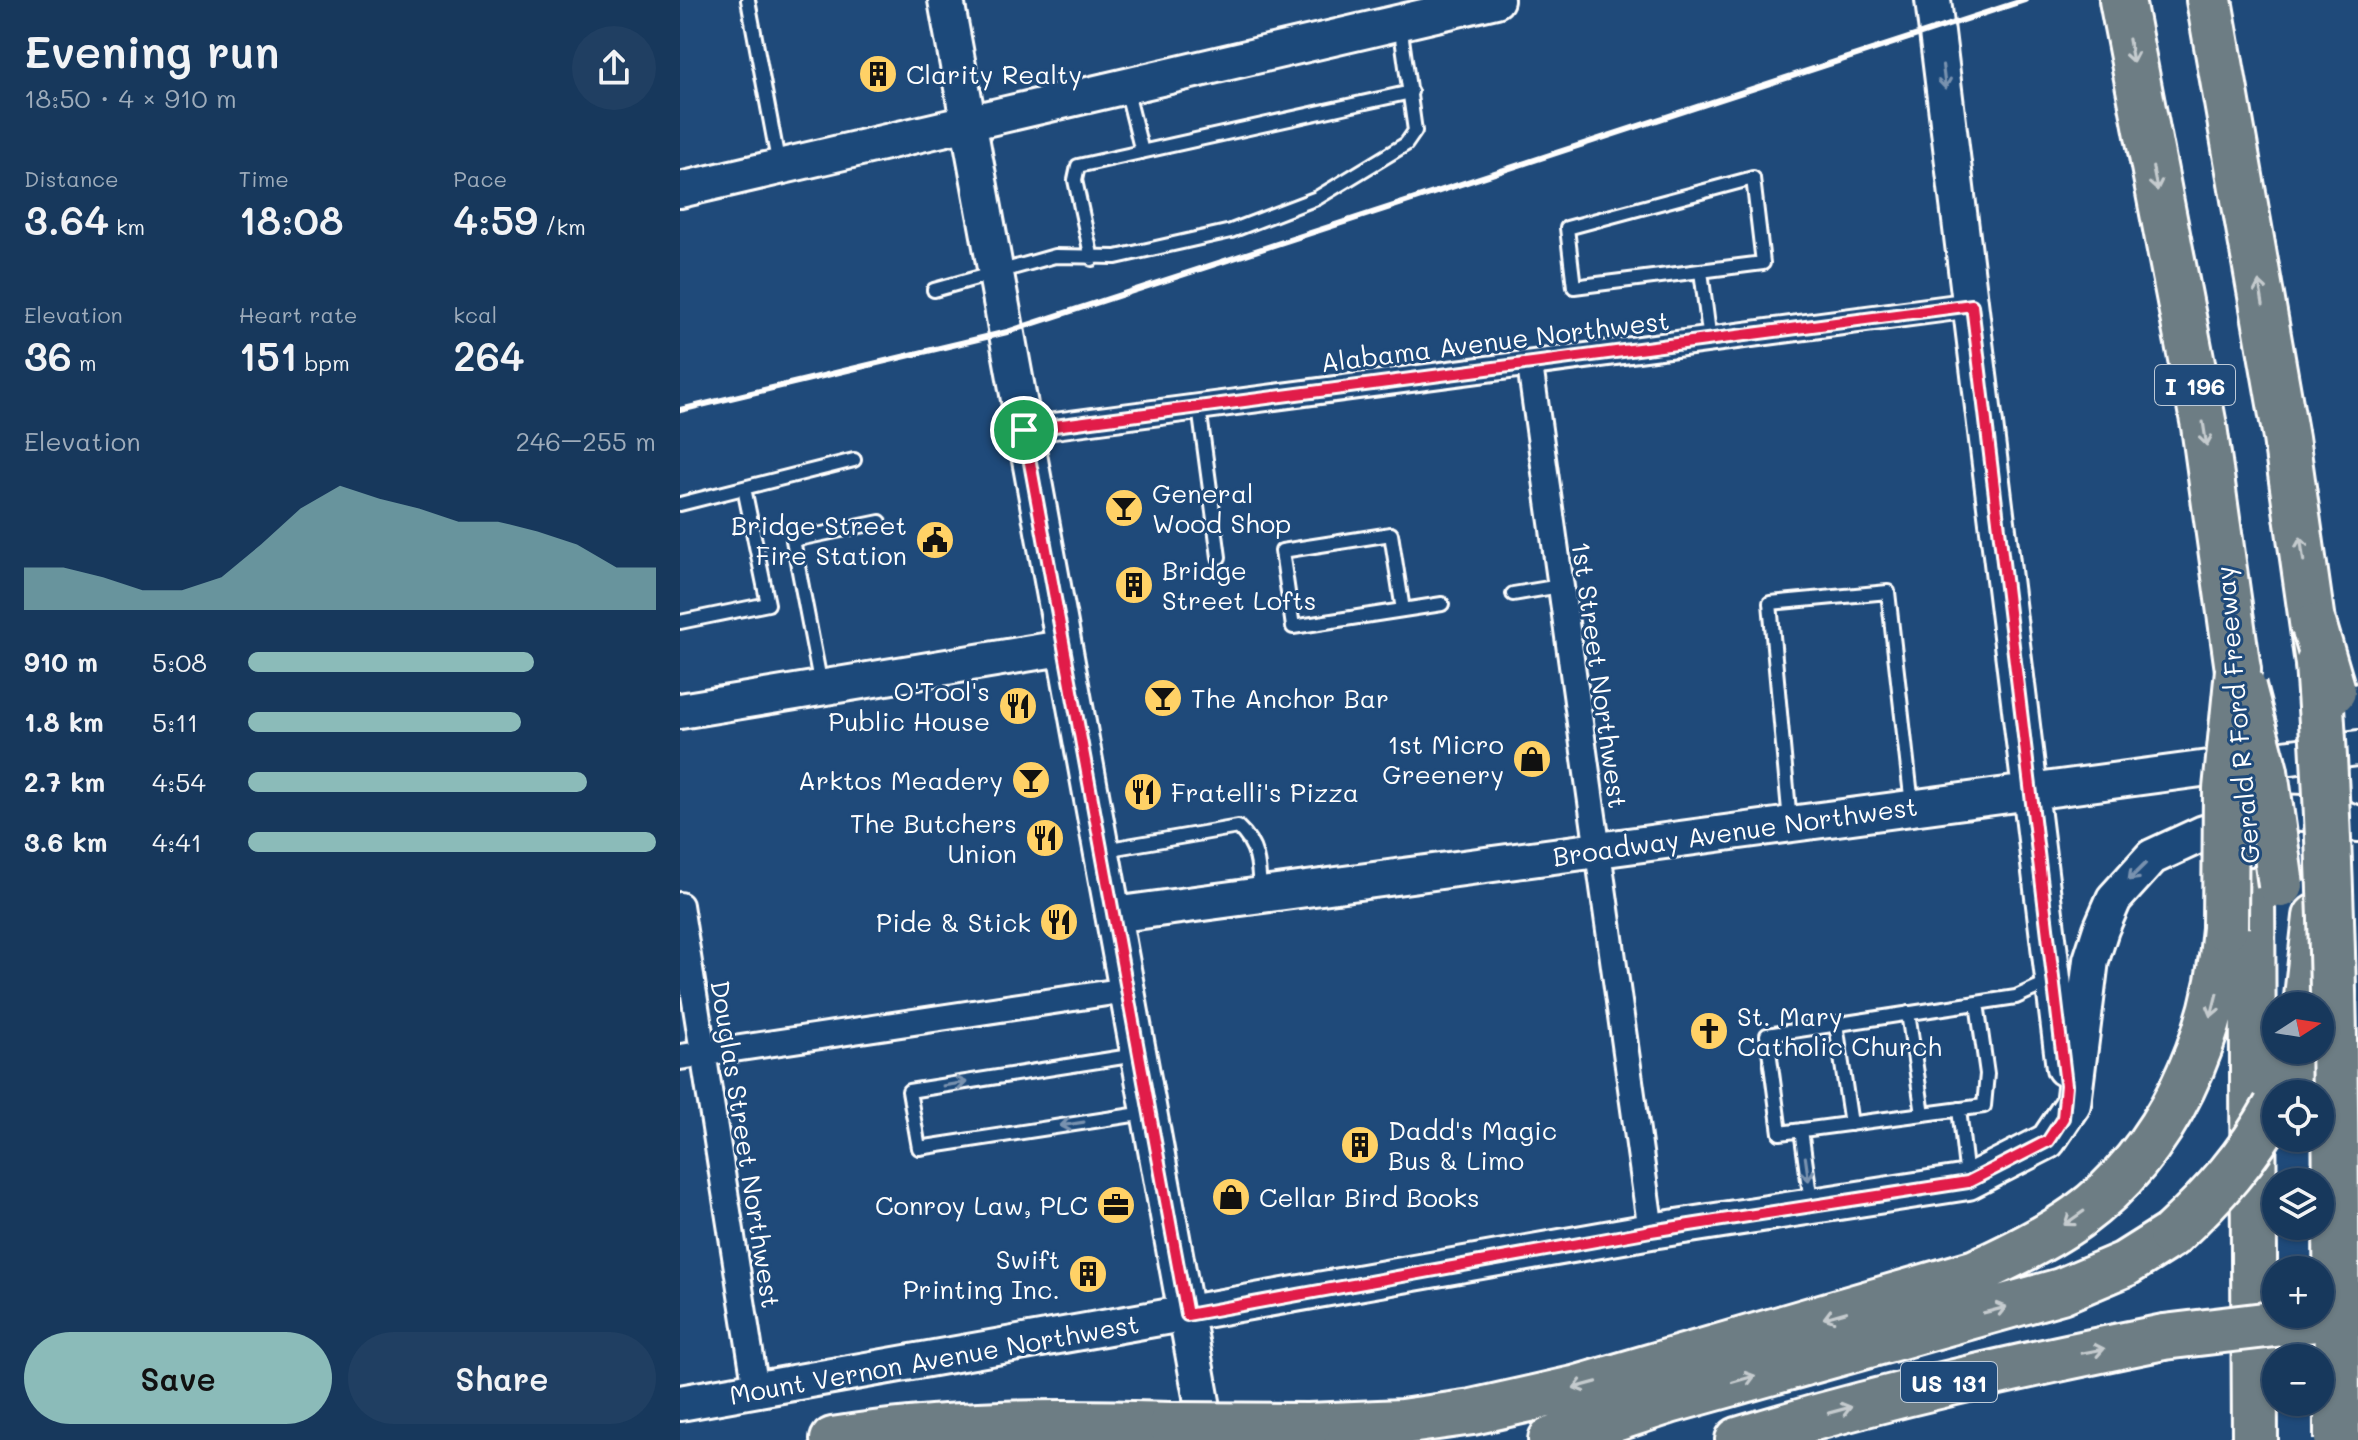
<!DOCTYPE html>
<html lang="en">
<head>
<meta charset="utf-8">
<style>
  :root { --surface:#17385c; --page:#203f62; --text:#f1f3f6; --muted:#9eacbb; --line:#365272; --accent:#8bbbb9 }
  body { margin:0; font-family:Mali,sans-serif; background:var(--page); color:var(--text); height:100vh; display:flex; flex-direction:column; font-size:30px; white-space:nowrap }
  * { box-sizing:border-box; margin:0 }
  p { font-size:26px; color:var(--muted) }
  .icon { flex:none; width:44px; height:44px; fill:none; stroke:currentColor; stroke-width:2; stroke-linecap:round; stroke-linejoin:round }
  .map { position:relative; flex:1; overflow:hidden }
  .panel { display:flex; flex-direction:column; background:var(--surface); width:680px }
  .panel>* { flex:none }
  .needle { width:52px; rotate:78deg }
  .fabs { position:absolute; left:1582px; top:992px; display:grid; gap:16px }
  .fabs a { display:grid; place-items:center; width:72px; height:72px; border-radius:50%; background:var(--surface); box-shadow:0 2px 6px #0004,0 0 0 2px var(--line); font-size:40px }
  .pin { position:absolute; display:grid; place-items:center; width:68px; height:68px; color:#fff; margin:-34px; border:4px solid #fff; border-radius:50%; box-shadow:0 2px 8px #0007 }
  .round { display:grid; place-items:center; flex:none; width:84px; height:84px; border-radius:42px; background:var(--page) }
  .head { display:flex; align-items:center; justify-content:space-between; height:136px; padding:0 24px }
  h1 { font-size:44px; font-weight:600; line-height:60px }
  .figures { display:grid; grid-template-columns:repeat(3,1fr); gap:12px; height:136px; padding:8px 24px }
  .figures div { display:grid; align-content:center }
  .figures b { font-size:40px; font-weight:600 }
  .figures small { font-size:22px; font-weight:400 }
  .figures p { font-size:22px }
  .chart { height:224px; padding:16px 24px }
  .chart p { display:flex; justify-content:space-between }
  .chart svg { width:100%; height:144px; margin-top:8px; fill:var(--accent); opacity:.7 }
  .button { display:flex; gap:16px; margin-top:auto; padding:16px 24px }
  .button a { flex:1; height:92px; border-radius:48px; background:var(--accent); color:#111; font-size:32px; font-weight:600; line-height:92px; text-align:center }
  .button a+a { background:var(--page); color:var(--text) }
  ul { padding:0 24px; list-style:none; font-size:26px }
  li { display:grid; grid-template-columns:128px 96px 1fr; align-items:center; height:60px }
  li i { height:20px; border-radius:10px; background:var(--accent) }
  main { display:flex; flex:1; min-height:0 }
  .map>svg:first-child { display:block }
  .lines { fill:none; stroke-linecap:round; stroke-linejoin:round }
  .lane-casing { stroke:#fff; stroke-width:18 }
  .street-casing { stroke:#fff; stroke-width:30 }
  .secondary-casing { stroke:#fff; stroke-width:40 }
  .highway-casing { stroke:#fff; stroke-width:50 }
  .lane { stroke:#1f4a7a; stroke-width:12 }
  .street { stroke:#1f4a7a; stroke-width:24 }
  .secondary { stroke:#1f4a7a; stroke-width:34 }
  .highway { stroke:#6d7d84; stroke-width:44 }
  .rail { stroke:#fff; stroke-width:6 }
  .highway-bridge-casing { stroke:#fff; stroke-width:50; stroke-linecap:butt }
  .highway-bridge { stroke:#6d7d84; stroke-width:44 }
  .oneway { stroke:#c5cbce }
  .oneway2 { stroke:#7992af }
  .route-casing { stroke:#fff; stroke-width:16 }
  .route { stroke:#e11d48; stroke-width:10 }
  .labels { text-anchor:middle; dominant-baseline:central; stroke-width:6; stroke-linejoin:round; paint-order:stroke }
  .shield { fill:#1f4a7a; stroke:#bcc9d7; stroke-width:2 }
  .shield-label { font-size:24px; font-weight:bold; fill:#fff }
  .poi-label { font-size:26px; fill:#fff; stroke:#1f4a7a; text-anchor:start }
  .street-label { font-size:26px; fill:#fff; stroke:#1f4a7a }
</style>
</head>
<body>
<main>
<section class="panel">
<div class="head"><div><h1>Evening run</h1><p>18:50 · 4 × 910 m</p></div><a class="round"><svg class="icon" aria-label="share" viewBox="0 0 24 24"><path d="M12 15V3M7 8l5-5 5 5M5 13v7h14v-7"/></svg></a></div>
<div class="figures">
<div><p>Distance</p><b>3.64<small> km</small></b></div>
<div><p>Time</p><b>18:08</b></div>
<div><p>Pace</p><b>4:59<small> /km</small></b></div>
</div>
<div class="figures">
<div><p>Elevation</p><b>36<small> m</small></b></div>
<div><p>Heart rate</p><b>151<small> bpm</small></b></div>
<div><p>kcal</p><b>264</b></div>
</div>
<div class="chart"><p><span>Elevation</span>246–255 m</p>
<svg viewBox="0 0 160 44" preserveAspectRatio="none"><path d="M0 44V31L10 31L20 34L30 38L40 38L50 34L60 24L70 13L80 6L90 10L100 13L110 17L120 17L130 20L140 24L150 31L160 31V44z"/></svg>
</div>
<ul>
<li><b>910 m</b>5:08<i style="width:70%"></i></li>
<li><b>1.8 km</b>5:11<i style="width:67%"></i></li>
<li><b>2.7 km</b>4:54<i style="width:83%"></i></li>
<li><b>3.6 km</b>4:41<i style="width:100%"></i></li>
</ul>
<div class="button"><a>Save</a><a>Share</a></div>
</section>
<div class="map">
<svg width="1678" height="1440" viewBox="0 0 1678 1440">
  <rect width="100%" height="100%" fill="#1f4a7a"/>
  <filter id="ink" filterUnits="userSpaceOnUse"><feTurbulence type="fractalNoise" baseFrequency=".0125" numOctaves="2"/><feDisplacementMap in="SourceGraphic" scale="16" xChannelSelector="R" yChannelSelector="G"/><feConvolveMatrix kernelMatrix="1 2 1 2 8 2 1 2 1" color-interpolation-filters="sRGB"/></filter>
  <g filter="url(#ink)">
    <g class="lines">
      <defs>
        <path id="lane" d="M 68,0 L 99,166
          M 446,88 L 462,152
          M 1073,178 L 1083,263 L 894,287 L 887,228 Z
          M 412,259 L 395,180 L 398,166 L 731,92
          M 1021,271 L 1030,341
          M 254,290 L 375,256 L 436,257 L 551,231 L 637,198 L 726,144 L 735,131 L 720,24
          M 519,407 L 539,557
          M 0,504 L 174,460
          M 711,534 L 723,610 L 613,627 L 602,551 Z
          M 833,594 L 880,586
          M 723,610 L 762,604
          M 0,622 L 88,604 L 64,488
          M 141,686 L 113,540 L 200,522
          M 1110,822 L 1090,603 L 1208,592 L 1232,805
          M 424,850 L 558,827 C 579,846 579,867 580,894
          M 1297,1003 L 1307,1074 L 1304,1106 L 1100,1133 L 1087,1035 L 1336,997 L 1371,981
          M 1228,1013 L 1243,1114
          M 1156,1024 L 1171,1124
          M 456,1055 L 229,1091 L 239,1148 L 466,1113
          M 1279,1109 L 1287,1178
          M 1121,1130 L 1131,1202"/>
        <path id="street" d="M 850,365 L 971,1231
          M 344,430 L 1292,305
          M 0,905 L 76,1390
          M 0,1057 L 447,990"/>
        <path id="secondary" d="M 266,0 L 529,1440
          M 1253,0 L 1384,1068
          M 0,190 L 816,0
          M 0,711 L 382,648
          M 433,915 L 1678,748
          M 0,1403 L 971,1231 L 1288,1182 L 1368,1141 L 1393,1104 L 1411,960 L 1421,929 L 1434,899 L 1472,857 L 1524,833 L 1597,812 L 1651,814 L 1678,824"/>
        <path id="highway" d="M 1442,0 L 1524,426 L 1558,670
          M 1529,0 L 1606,438 L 1638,664
          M 1572,890 L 1575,1440
          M 1626,1006 L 1636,917
          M 1601,1094 L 1617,1050
          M 628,1426 L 722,1422 L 792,1412 L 894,1389 L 1296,1272 C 1331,1256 1366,1239 1397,1217 C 1488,1151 1537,1037 1545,928
          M 153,1440 C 265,1421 377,1421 491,1425
          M 871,1440 L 989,1401 L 1381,1291 L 1445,1264 L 1491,1235
          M 1058,1440 C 1198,1397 1340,1366 1484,1337"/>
      </defs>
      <use href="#lane" class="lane-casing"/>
      <use href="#street" class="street-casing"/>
      <use href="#secondary" class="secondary-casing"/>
      <use href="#highway" class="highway-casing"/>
      <use href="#lane" class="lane"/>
      <use href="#street" class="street"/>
      <use href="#secondary" class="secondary"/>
      <use href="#highway" class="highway"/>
      <path class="rail" d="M 0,410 L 327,332 L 1345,0"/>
      <defs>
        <path id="highway-bridge" d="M 1634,626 L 1653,691
          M 1638,664 C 1657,923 1656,1181 1657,1440
          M 1563,687 L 1585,771 L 1601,885
          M 1545,928 L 1546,789 L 1558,670
          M 1491,1235 C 1534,1195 1568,1157 1596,1106
          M 1484,1337 L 1678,1314
          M 491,1425 L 628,1426"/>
      </defs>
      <use href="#highway-bridge" class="highway-bridge-casing"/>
      <use href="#highway-bridge" class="highway-bridge"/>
    </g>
    <defs><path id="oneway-shaft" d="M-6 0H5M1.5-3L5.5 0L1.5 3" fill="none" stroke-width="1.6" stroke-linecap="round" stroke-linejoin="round" transform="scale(2)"/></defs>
    <g class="oneway">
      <use href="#oneway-shaft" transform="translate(1451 51) rotate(80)"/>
      <use href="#oneway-shaft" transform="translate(1475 179) rotate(79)"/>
      <use href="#oneway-shaft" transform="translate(1581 293) rotate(-100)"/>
      <use href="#oneway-shaft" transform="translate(1525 434) rotate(81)"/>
      <use href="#oneway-shaft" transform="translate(1622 549) rotate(-98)"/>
      <use href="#oneway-shaft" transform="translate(1534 1005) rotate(104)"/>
      <use href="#oneway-shaft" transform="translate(1394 1218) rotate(145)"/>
      <use href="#oneway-shaft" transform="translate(1315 1310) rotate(-14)"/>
      <use href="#oneway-shaft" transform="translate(1155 1315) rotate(164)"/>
      <use href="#oneway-shaft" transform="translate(1413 1351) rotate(-11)"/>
      <use href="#oneway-shaft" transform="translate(1064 1379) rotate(-16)"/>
      <use href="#oneway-shaft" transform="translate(905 1385) rotate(165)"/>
      <use href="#oneway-shaft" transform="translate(1160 1410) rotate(-15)"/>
    </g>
    <g class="oneway2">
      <use href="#oneway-shaft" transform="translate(1264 77) rotate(83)"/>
      <use href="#oneway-shaft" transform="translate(1457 872) rotate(135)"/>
      <use href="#oneway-shaft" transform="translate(275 1084) rotate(-9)"/>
      <use href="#oneway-shaft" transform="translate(392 1124) rotate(171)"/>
      <use href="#oneway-shaft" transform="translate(1127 1169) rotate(82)"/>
    </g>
  </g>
  <g class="lines" filter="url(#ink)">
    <defs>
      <path id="route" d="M 1292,305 L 1386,1085 L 1383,1118 L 1368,1141 L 1288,1182 L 971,1231 L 507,1315 L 344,430 Z"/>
    </defs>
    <use href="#route" class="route-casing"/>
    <use href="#route" class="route"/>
  </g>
  <defs>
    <symbol id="building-disc" viewBox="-11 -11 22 22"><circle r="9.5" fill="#ffd166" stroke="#1f4a7a"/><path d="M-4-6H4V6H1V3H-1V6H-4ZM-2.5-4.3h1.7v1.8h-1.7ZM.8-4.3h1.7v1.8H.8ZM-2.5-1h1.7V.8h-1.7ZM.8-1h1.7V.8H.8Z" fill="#111"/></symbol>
    <symbol id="bar-disc" viewBox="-11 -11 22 22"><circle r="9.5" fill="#ffd166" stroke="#1f4a7a"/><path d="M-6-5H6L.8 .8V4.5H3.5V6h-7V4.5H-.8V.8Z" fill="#111"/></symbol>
    <symbol id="civic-disc" viewBox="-11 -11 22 22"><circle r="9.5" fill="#ffd166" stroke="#1f4a7a"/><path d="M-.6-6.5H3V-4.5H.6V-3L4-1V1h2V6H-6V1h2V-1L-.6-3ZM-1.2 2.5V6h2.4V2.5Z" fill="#111"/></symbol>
    <symbol id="restaurant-disc" viewBox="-11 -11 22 22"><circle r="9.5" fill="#ffd166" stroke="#1f4a7a"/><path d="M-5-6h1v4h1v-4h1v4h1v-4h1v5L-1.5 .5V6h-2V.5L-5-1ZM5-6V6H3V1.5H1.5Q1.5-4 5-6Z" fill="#111"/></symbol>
    <symbol id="shop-disc" viewBox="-11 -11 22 22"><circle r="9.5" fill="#ffd166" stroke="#1f4a7a"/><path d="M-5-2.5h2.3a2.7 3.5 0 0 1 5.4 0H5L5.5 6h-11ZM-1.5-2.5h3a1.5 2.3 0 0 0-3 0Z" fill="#111"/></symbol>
    <symbol id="church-disc" viewBox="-11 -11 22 22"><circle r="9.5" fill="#ffd166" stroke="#1f4a7a"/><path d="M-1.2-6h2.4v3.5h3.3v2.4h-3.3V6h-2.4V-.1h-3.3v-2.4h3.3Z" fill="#111"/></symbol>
    <symbol id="office-disc" viewBox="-11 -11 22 22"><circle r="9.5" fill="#ffd166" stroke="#1f4a7a"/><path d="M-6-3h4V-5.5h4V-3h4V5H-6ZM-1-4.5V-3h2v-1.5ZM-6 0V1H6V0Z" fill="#111"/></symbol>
  </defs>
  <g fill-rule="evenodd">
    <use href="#building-disc" x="176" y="52" width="44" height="44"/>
    <use href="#bar-disc" x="422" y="486" width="44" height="44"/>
    <use href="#civic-disc" x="233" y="518" width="44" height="44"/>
    <use href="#building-disc" x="432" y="563" width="44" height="44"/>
    <use href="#bar-disc" x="461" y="676" width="44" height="44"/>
    <use href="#restaurant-disc" x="316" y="684" width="44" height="44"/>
    <use href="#shop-disc" x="830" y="737" width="44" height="44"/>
    <use href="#bar-disc" x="329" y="758" width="44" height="44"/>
    <use href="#restaurant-disc" x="441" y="770" width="44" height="44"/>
    <use href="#restaurant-disc" x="343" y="816" width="44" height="44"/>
    <use href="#restaurant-disc" x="357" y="900" width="44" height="44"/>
    <use href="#church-disc" x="1007" y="1009" width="44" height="44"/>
    <use href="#building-disc" x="658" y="1123" width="44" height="44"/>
    <use href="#shop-disc" x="529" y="1175" width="44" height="44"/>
    <use href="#office-disc" x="414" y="1183" width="44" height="44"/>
    <use href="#building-disc" x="386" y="1252" width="44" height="44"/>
  </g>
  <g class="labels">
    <g class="shield">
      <rect x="1475" y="365" width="80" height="40" rx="6"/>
      <rect x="1221" y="1362" width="96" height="40" rx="6"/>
    </g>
    <g class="shield-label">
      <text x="1515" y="385">I 196</text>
      <text x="1269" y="1382">US 131</text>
    </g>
    <g class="poi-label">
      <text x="226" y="74">Clarity Realty</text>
      <text x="472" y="493">General<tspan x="472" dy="30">Wood Shop</tspan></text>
      <text x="227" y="525" text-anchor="end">Bridge Street<tspan x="227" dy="30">Fire Station</tspan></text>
      <text x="482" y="570">Bridge<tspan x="482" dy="30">Street Lofts</tspan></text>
      <text x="310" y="691" text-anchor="end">O'Tool's<tspan x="310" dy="30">Public House</tspan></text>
      <text x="511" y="698">The Anchor Bar</text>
      <text x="824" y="744" text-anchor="end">1st Micro<tspan x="824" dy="30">Greenery</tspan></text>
      <text x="323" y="780" text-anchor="end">Arktos Meadery</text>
      <text x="491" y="792">Fratelli's Pizza</text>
      <text x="337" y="823" text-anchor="end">The Butchers<tspan x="337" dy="30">Union</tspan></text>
      <text x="351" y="922" text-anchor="end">Pide &amp; Stick</text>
      <text x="1057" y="1016">St. Mary<tspan x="1057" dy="30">Catholic Church</tspan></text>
      <text x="708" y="1130">Dadd's Magic<tspan x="708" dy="30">Bus &amp; Limo</tspan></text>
      <text x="579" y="1197">Cellar Bird Books</text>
      <text x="408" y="1205" text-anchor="end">Conroy Law, PLC</text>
      <text x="380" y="1259" text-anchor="end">Swift<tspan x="380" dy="30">Printing Inc.</tspan></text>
    </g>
    <g class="street-label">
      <text transform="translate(815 341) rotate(-7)">Alabama Avenue Northwest</text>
      <text transform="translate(920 675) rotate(82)">1st Street Northwest</text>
      <text transform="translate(1557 715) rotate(-95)">Gerald R Ford Freeway</text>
      <text transform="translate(1055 831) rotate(-8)">Broadway Avenue Northwest</text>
      <text transform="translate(66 1144) rotate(81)">Douglas Street Northwest</text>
      <text transform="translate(254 1359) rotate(-10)">Mount Vernon Avenue Northwest</text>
    </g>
  </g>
</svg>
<div class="fabs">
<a><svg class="needle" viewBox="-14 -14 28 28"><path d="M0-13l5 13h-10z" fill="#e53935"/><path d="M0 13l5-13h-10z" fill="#9eacbb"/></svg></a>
<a><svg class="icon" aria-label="locate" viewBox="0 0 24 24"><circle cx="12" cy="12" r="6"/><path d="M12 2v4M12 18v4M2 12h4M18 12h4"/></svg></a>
<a><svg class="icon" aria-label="layers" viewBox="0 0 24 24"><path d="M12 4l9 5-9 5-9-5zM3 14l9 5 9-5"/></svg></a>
<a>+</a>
<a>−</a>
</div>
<div class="pin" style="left:344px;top:430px;background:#1e9e55"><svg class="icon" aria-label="arrive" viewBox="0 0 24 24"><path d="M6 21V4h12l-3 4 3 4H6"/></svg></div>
</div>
</main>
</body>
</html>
